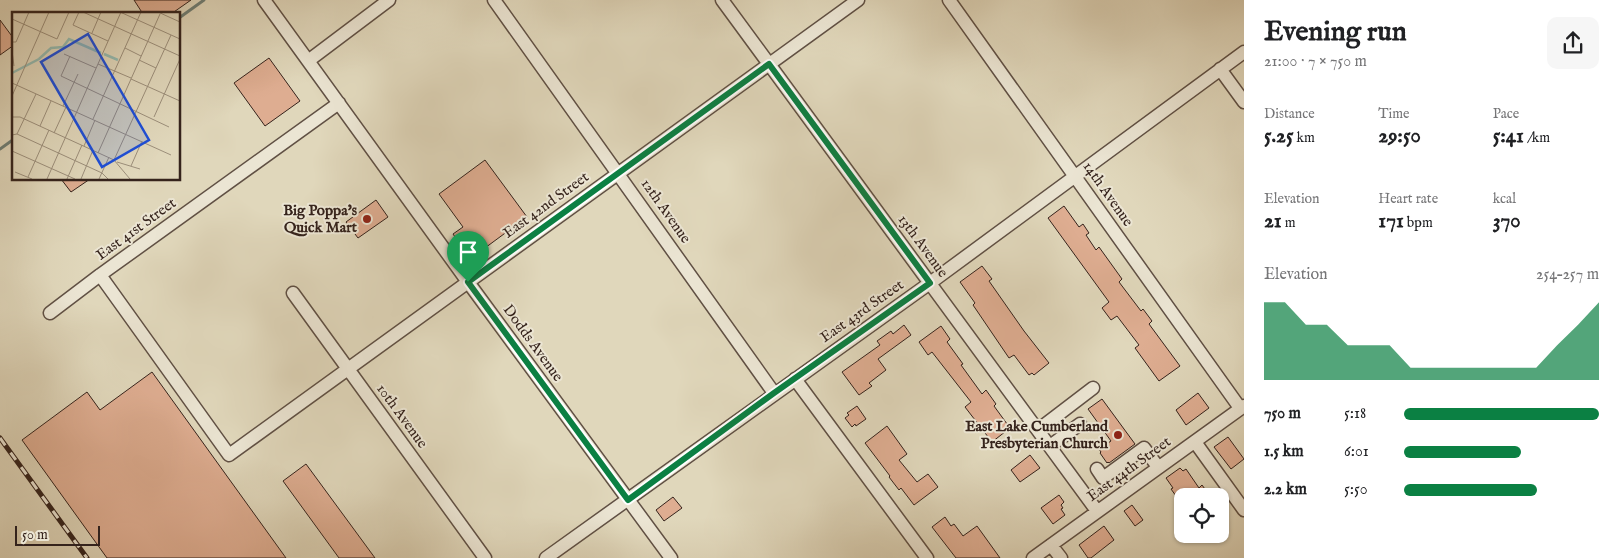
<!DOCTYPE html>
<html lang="en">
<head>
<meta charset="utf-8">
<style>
  :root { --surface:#fff; --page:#f6f6f6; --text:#202124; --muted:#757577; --accent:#0b8043 }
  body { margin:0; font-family:"IM FELL English",serif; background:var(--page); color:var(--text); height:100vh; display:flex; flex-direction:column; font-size:19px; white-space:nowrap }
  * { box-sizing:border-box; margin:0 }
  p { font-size:16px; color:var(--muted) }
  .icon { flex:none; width:28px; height:28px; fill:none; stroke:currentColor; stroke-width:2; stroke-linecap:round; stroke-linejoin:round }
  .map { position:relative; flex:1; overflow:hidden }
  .drawer { display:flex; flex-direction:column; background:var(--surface); width:375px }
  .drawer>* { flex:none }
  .controls { position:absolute; left:1174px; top:488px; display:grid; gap:10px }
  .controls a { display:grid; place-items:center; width:55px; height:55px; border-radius:10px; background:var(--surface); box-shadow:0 1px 4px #0004; font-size:25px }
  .scale { position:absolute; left:15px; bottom:12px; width:85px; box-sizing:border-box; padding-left:5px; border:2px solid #35231c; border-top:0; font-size:14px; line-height:18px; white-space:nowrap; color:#35231c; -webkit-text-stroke:4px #ebe5d3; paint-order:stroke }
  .pin { position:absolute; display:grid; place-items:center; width:42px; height:42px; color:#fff; margin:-51px -21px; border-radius:50% 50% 50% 0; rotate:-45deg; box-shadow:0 0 5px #0007 }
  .pin .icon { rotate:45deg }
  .round { display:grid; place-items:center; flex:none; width:52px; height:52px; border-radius:10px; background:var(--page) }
  .summary { display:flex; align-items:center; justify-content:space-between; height:85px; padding:0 20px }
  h1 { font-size:28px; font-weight:800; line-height:38px }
  .metrics { display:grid; grid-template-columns:repeat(3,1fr); gap:8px; height:85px; padding:5px 20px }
  .metrics div { display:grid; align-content:center }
  .metrics b { font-size:21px; font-weight:800 }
  .metrics small { font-size:14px; font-weight:400 }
  .metrics p { font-size:14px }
  .chart { height:140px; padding:10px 20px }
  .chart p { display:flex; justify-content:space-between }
  .chart svg { width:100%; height:90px; margin-top:5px; fill:var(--accent); opacity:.7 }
  ul { padding:0 20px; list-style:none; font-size:16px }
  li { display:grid; grid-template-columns:80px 60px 1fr; align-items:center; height:38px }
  li i { height:12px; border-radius:6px; background:var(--accent) }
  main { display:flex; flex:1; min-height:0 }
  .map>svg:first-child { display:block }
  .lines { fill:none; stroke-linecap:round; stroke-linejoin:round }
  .stream { stroke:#6e7e75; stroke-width:3 }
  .building { fill:#dead91; stroke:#35231c }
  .minor-casing { stroke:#605044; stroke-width:15 }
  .minor { stroke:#ebe5d3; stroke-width:12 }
  .rail-casing { stroke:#35231c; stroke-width:5 }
  .rail { stroke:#ebe5d3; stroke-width:3; stroke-dasharray:9; stroke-linecap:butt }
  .route-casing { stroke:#fff; stroke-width:10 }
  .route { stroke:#0b8043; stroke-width:6 }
  .poi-dot { fill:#8f2418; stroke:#ebe5d3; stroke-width:2 }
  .labels { text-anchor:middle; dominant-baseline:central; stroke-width:4; stroke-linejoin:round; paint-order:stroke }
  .street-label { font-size:15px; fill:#35231c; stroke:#ebe5d3 }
  .poi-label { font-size:15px; font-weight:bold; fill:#35231c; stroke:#ebe5d3; text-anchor:end }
  .inset-river { fill:none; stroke:#94bab0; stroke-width:2.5 }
  .inset-road { fill:none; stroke:#9c8f7b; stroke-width:1 }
  .view { fill:#1d4ed8; fill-opacity:0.15; stroke:#1d4ed8; stroke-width:2.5 }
  .inset-edge { fill:none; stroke:#35231c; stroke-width:2.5 }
</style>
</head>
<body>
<main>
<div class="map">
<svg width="1244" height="558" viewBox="0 0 1244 558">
  <rect width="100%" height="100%" fill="#e0d7bb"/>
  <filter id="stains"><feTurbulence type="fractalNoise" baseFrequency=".004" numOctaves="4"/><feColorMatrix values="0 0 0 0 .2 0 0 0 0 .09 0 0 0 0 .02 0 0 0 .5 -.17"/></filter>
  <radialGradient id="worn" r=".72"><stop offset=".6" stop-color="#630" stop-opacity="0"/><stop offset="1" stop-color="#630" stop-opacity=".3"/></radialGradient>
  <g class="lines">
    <path class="stream" d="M 179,18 L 204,0
      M 0,149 L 14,139"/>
  </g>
  <path class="building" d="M 134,0 L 191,0 L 171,14 L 143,14 Z
    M 0,20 L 14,39 L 14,45 L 0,55 Z
    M 269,58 L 300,101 L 265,126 L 234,83 Z
    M 485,160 L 527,217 L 470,259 L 453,234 L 463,227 L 439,194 Z
    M 61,179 L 90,179 L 71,192 Z
    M 376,200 L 388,217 L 358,238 L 346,222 Z
    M 1064,206 L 1079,227 L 1083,224 L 1089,233 L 1086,235 L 1096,250 L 1099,247 L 1122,279 L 1119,282 L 1141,311 L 1143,309 L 1152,321 L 1149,324 L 1180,366 L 1159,381 L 1135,348 L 1139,345 L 1117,316 L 1111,320 L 1102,308 L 1109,302 L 1048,218 Z
    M 982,266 L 992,279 L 989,281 L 1024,331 L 1049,363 L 1034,375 L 1032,373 L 1029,375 L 1014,355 L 1009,358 L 973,305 L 975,303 L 960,282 Z
    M 904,325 L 911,335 L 878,359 L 886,370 L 869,383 L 872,386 L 859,395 L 842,372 L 880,345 L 877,341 L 891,331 L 893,334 Z
    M 941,326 L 950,339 L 947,342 L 963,364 L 961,365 L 982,394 L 986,390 L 996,404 L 994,406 L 1010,428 L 992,442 L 965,407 L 971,402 L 932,352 L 928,355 L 919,342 Z
    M 152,372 L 286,558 L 107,558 L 22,440 L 87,392 L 100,410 Z
    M 1198,393 L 1209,408 L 1186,425 L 1176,410 Z
    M 1102,399 L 1135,444 L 1109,463 L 1108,462 L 1107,463 L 1100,453 L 1101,452 L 1099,449 L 1111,441 L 1088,409 Z
    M 857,406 L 866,419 L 856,426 L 855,424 L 852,427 L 845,418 L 849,415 L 847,413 Z
    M 887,426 L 907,454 L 899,460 L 917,482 L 928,474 L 938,487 L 914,505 L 901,488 L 899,490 L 889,477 L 890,476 L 865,443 Z
    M 1228,437 L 1244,459 L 1231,469 L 1214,447 Z
    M 1030,455 L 1040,468 L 1020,482 L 1011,470 Z
    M 306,464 L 375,558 L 339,558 L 283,481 Z
    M 1180,468 L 1183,471 L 1186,469 L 1199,488 L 1202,485 L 1210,496 L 1176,496 L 1171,489 L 1173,488 L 1166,478 Z
    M 1059,495 L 1064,502 L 1061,505 L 1063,508 L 1061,509 L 1065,515 L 1053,524 L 1041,508 Z
    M 673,497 L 682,508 L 664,521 L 656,510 Z
    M 1132,505 L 1143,520 L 1135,526 L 1124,511 Z
    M 945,517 L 951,526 L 954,524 L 963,536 L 977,526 L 1000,558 L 956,558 L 932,527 Z
    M 1104,526 L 1114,540 L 1091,558 L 1088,558 L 1079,545 Z"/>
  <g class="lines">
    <defs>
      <path id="minor" d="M 264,0 L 468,282 L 671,558
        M 494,0 L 774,393
        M 722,0 L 1097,511
        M 949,0 L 1240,408
        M 308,61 L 389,0
        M 1220,69 L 1244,102
        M 100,275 L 229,455 L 858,0
        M 293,293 L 485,558
        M 50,313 L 100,275 L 339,103
        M 795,379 L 927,558
        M 1038,430 L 1093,388
        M 1195,442 L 1244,510
        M 1050,446 L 1080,424
        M 1097,469 L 1103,478 L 1144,448 L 1158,467
        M 1051,545 L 1061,558
        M 546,558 L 930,283 L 1244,52
        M 1033,558 L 1244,406"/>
    </defs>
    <use href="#minor" class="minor-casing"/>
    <use href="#minor" class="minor"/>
    <defs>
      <path id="rail" d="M 0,438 L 87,558"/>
    </defs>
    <use href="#rail" class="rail-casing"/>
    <use href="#rail" class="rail"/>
  </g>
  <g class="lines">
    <defs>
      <path id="route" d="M 769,64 L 930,283 L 774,393 L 628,500 L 468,282 Z"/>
    </defs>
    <use href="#route" class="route-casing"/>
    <use href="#route" class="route"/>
  </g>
  <g class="poi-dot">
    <circle cx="367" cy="219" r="5"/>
    <circle cx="1118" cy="435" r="5"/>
  </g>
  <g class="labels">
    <g class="street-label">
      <text transform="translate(1108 194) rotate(55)">14th Avenue</text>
      <text transform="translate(546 205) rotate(-36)">East 42nd Street</text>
      <text transform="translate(666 211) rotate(55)">12th Avenue</text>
      <text transform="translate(136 229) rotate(-36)">East 41st Street</text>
      <text transform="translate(923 246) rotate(54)">13th Avenue</text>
      <text transform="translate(862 311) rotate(-35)">East 43rd Street</text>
      <text transform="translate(533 343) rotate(54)">Dodds Avenue</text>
      <text transform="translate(402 416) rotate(54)">10th Avenue</text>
      <text transform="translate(1129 469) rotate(-36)">East 44th Street</text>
    </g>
    <g class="poi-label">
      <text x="357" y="210">Big Poppa's<tspan x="357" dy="17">Quick Mart</tspan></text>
      <text x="1108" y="426">East Lake Cumberland<tspan x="1108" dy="17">Presbyterian Church</tspan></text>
    </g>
  </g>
  <g transform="translate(12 12)">
    <rect width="168" height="168" fill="#e0d7bb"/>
    <path class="inset-river" d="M 92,42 L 106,48M 0,61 L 27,47 L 39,36 L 51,35 L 57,27 L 89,41"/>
    <path class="inset-road" d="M 67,0 L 61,13 L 96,29M 71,0 L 168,44M 108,0 L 168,27M 146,0 L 168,10M 0,7 L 45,27 L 57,0M 80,21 L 89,0M 0,30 L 4,30 L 17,0M 113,36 L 129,44M 0,39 L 2,54M 52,42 L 84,56M 58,44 L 49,64 L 157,115M 127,48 L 144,56M 86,52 L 119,66M 119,67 L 168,89M 0,71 L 159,143M 0,84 L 37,0M 51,94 L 66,62M 0,105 L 8,105 L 102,148 L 118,167M 142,105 L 168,47M 81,107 L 129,0M 28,114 L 39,89M 42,121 L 54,95M 5,122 L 90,161 L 96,167M 0,123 L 5,122 L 24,82M 72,134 L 83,108M 0,139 L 63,167M 86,141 L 148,2M 102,148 L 159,23M 105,150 L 128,157M 119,154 L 130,129M 3,160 L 20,167M 16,165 L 37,118M 35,167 L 109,0M 55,167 L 70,133M 69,167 L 81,138M 87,167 L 97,145"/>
    <path class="view" d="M 76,22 L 137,128 L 90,155 L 29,50 Z"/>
    <rect width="168" height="168" class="inset-edge"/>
  </g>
  <rect width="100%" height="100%" filter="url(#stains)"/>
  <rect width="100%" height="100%" fill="url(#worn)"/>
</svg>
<div class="controls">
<a><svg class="icon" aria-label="locate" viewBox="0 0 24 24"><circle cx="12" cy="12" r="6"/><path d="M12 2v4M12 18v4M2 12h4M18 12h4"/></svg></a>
</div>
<div class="scale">50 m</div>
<div class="pin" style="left:468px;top:282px;background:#1e9e55"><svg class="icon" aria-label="arrive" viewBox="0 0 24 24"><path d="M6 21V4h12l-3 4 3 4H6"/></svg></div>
</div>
<section class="drawer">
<div class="summary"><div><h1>Evening run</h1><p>21:00 · 7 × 750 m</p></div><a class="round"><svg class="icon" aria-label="share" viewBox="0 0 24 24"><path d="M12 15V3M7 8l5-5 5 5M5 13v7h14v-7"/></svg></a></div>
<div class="metrics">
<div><p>Distance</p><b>5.25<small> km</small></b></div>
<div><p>Time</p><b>29:50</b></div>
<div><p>Pace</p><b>5:41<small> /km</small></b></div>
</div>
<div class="metrics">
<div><p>Elevation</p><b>21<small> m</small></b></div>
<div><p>Heart rate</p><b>171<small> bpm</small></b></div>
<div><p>kcal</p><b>370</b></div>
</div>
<div class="chart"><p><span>Elevation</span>254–257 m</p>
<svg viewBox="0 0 160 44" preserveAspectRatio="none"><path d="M0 44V6L10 6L20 17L30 17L40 27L50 27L60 27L70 38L80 38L90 38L100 38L110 38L120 38L130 38L140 27L150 17L160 6V44z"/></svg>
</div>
<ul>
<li><b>750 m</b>5:18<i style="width:100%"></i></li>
<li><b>1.5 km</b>6:01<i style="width:60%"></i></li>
<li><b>2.2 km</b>5:50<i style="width:68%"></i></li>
</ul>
</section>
</main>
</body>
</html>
